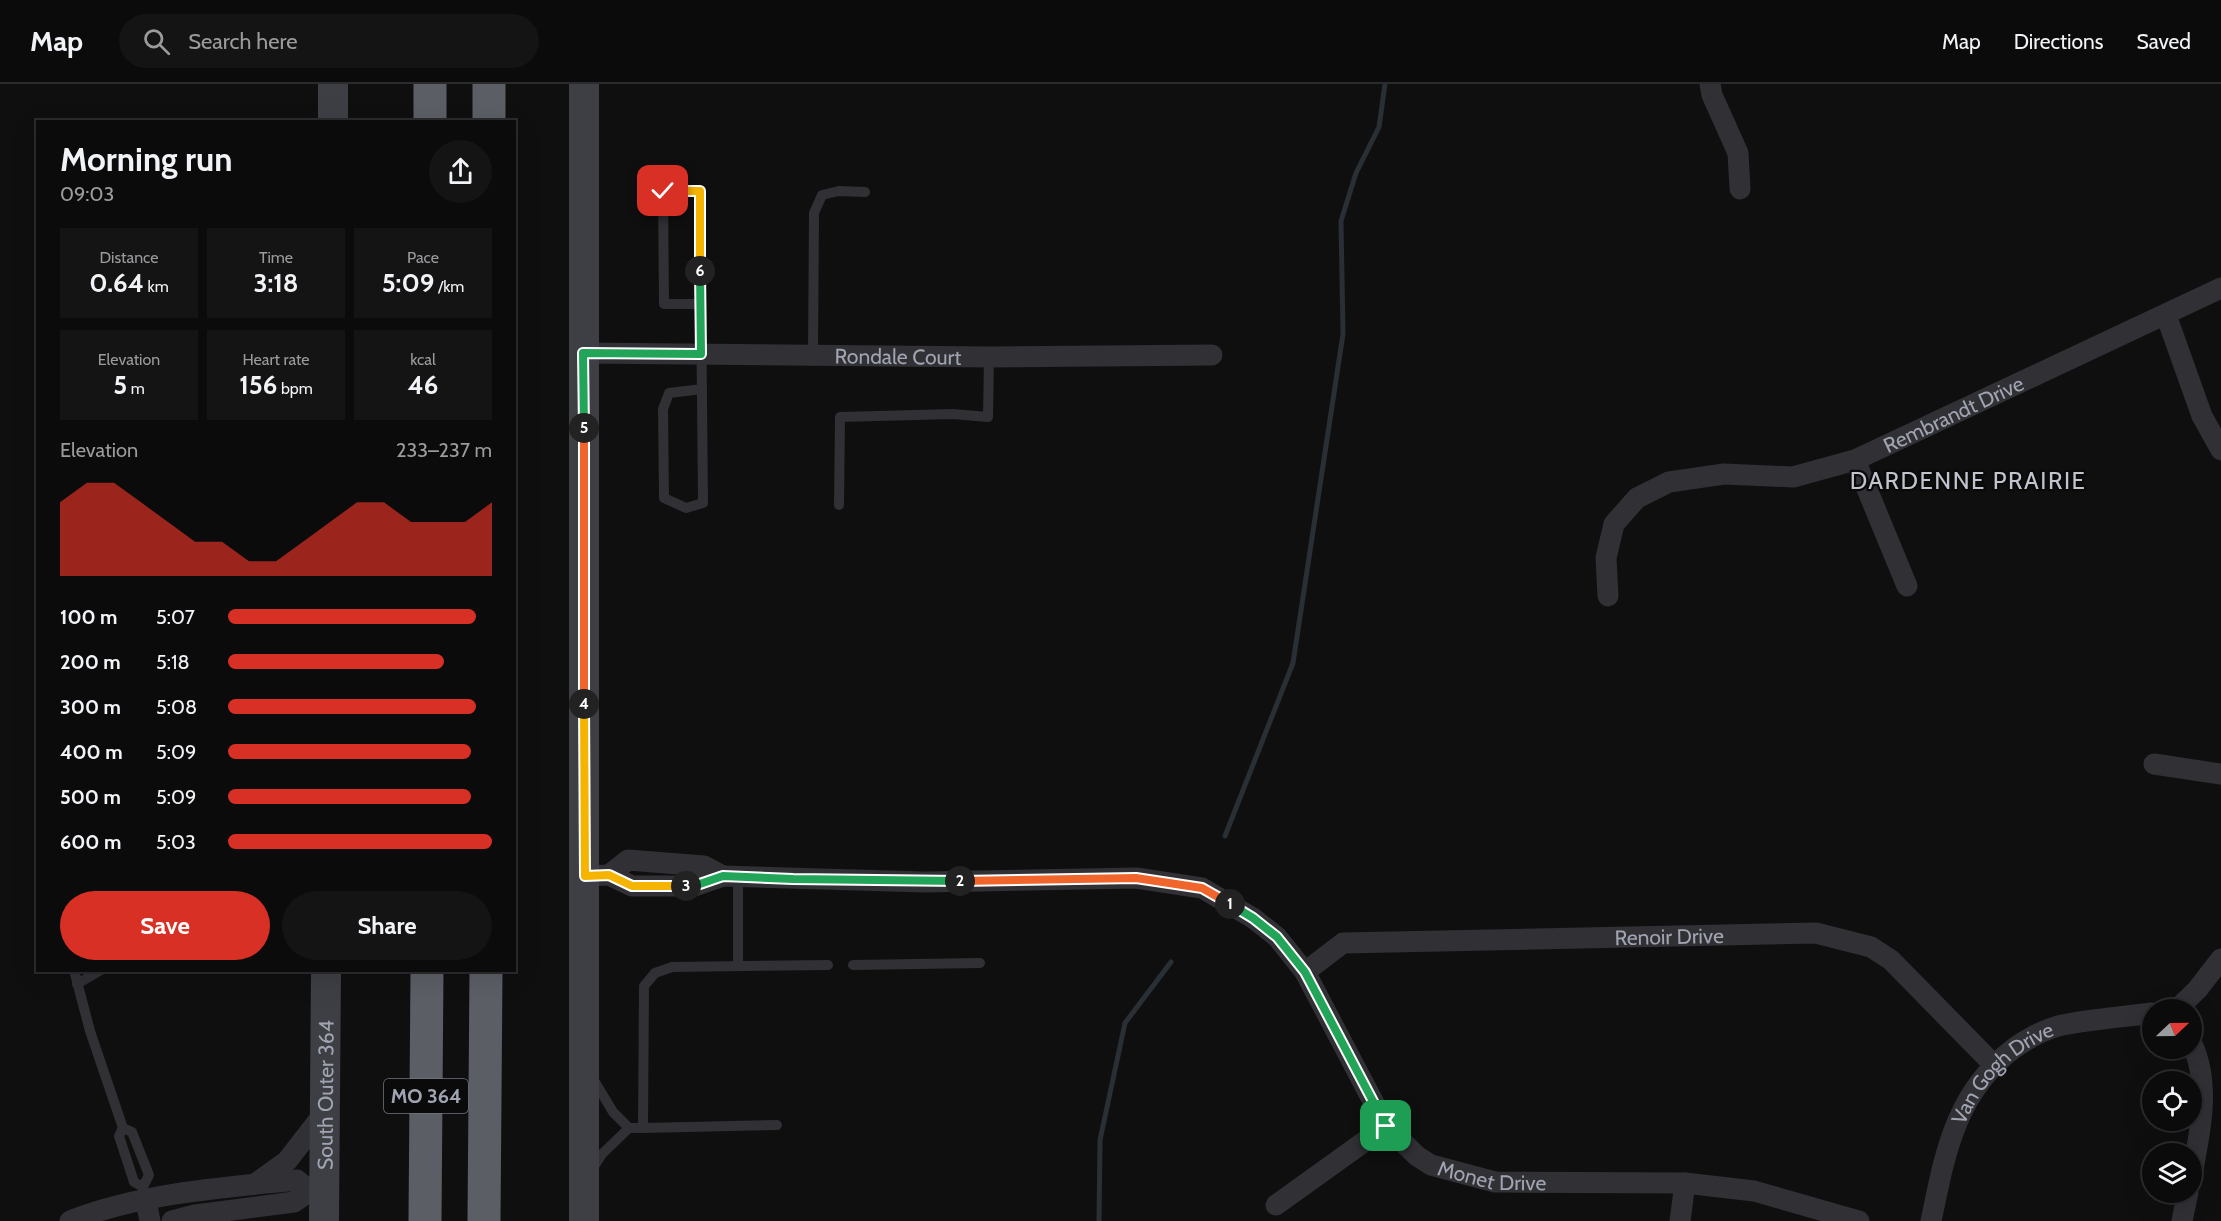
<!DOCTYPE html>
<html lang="en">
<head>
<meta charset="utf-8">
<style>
  :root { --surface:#0b0b0c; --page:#141415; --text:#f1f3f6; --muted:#9a9b9d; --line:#2b2b2d; --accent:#d93025 }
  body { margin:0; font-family:Cabin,sans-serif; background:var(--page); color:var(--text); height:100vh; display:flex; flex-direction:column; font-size:22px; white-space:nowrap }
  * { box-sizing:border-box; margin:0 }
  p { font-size:20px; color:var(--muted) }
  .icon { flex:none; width:33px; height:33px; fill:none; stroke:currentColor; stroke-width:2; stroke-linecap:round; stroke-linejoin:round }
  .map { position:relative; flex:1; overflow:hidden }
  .drawer { position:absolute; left:36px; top:36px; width:480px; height:852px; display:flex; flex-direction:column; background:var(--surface); border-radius:0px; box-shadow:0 6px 24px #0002,0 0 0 2px var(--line) }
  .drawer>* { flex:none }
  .needle { width:39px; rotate:68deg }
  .buttons { position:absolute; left:2142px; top:915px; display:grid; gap:12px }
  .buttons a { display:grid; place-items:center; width:60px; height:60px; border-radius:50%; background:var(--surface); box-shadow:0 6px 24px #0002,0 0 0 2px var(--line); font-size:30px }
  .pin { position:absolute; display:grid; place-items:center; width:51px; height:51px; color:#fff; margin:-26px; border-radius:12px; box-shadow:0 3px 9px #0006 }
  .km { position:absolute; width:30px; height:30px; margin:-15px; border-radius:50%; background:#222; color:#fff; font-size:16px; line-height:30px; text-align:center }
  .round { display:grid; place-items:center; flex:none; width:63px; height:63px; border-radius:32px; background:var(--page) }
  .overview { display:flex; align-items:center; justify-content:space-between; height:102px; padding:0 24px }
  h1 { font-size:33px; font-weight:800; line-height:45px }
  .figures { display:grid; grid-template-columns:repeat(3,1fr); gap:9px; height:102px; padding:6px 24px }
  .figures div { display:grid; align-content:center; border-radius:0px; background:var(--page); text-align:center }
  .figures b { font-size:26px; font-weight:800 }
  .figures small { font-size:16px; font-weight:400 }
  .figures p { font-size:16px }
  .chart { height:168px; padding:12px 24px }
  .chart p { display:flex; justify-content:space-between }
  .chart svg { width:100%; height:108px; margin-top:6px; fill:var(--accent); opacity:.7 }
  .action { display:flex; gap:12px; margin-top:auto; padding:12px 24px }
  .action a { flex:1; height:69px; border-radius:36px; background:var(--accent); color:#fff; font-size:24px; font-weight:800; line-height:69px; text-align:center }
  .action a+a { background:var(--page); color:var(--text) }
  ul { padding:0 24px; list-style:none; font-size:20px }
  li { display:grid; grid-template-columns:96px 72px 1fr; align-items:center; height:45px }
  li i { height:15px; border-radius:8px; background:var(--accent) }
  header { display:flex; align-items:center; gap:36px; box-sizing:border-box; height:84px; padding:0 30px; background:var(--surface); border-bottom:2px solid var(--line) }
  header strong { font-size:28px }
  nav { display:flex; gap:33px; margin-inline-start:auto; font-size:21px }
  .search { width:420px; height:54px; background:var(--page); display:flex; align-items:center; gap:15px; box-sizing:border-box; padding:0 21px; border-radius:33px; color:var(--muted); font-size:22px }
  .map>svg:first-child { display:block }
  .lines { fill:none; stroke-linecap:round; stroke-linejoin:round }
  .stream { stroke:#282f35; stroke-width:5 }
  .lane { stroke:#303035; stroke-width:10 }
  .street { stroke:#303035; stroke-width:21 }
  .secondary { stroke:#3e3f45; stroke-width:30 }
  .highway { stroke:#5c5e66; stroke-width:33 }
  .split-1-casing { stroke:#fff; stroke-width:12 }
  .split-2-casing { stroke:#fff; stroke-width:12 }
  .split-3-casing { stroke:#fff; stroke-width:12 }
  .split-4-casing { stroke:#fff; stroke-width:12 }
  .split-5-casing { stroke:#fff; stroke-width:12 }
  .split-6-casing { stroke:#fff; stroke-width:12 }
  .split-7-casing { stroke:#fff; stroke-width:12 }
  .split-1 { stroke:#22a559; stroke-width:8 }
  .split-2 { stroke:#f0652b; stroke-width:8 }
  .split-3 { stroke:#22a559; stroke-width:8 }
  .split-4 { stroke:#f5b400; stroke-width:8 }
  .split-5 { stroke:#f0652b; stroke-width:8 }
  .split-6 { stroke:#22a559; stroke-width:8 }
  .split-7 { stroke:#f5b400; stroke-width:8 }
  .labels { text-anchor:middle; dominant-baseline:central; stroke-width:4.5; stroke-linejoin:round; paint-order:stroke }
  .shield { fill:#0a0a0b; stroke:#73767f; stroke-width:1.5 }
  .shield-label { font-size:20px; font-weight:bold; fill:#a0a4b1 }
  .street-label { font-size:21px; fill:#a0a4b1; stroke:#0a0a0b }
  .quarter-label { font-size:24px; letter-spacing:1.5px; fill:#c1c3cd; stroke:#0a0a0b }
</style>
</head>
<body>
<header>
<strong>Map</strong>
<div class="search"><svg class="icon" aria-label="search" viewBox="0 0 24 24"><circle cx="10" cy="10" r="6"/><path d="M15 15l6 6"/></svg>Search here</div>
<nav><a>Map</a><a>Directions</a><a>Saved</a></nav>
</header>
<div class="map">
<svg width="2221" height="1137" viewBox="0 0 2221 1137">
  <rect width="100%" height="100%" fill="#0f0f10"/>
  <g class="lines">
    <path class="stream" d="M 1225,752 L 1293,579 L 1343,250 L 1341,137 L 1356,89 L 1379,43 L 1385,0
      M 1099,1137 L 1100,1056 L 1125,939 L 1171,878"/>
    <path class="lane" d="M 700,220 L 664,220 L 663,107 L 700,107 L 703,419 L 686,424 L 664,414 L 663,325 L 669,309 L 702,305
      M 813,271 L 814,129 L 822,111 L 839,107 L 865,108
      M 839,421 L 840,333 L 953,330 L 988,333 L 989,273
      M 853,881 L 980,879
      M 738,882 L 738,793
      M 74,886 L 90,947 L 123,1044
      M 77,900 L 101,886
      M 592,993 L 613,1028 L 629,1044
      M 123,1044 L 132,1048 L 149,1091 L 143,1103 L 146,1117
      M 123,1044 L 119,1052 L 134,1098 L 143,1103
      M 643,1044 L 777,1041
      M 591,1087 L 602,1070 L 629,1044 L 643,1044 L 644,902 L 655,889 L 672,883 L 828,881"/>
    <g class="street">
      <path d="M 1710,0 L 1712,11 L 1738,69 L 1740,105"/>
      <path d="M 2166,231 L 2202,332 L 2221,366"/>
      <path id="s1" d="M 583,269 L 989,273 L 1212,271"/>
      <path d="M 1855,376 L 1907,502"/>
      <path id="s2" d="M 1608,512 L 1606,474 L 1614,440 L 1637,414 L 1669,398 L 1724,390 L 1793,393 L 1855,376 L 2221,204"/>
      <path d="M 2154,680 L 2221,690"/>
      <path d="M 609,791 L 628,776 L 704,782 L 723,792"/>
      <path id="s3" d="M 585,792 L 609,791 L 632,802 L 694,802 L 723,792 L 925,798 L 1136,794 L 1202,804 L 1253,834 L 1277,853 L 1305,888 L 1386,1042 L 1417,1072 L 1431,1081 L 1495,1098 L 1685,1099 L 1754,1107 L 1859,1137"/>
      <path id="s4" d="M 1305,888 L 1343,859 L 1816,849 L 1871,863 L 1891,876 L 1993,980"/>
      <path d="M 2176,926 L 2197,906 L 2221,875"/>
      <path d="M 2192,960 C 2211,1001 2200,1048 2192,1090"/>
      <path d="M 255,1100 L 287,1077 L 325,1028"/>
      <path d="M 146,1117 L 150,1137"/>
      <path d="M 1276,1121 L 1386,1042"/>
      <path d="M 70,1137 C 142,1109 221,1104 297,1096 L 310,1107 L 324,1110"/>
      <path d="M 172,1137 L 195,1131 L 294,1118 L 310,1107"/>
      <path d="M 1680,1137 L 1685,1099"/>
      <path id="s5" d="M 1931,1137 C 1945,1070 1955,1009 2013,965 C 2027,955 2045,945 2062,941 C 2092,935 2123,933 2152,929"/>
      <path d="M 2182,1137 L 2188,1108"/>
    </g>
    <g class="secondary">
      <path d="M 333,0 L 333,38"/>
      <path id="s6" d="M 324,1137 L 326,886"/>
      <path d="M 584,1137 L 584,0"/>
    </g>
    <path class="highway" d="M 430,38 L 430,0
      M 489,38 L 489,0
      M 425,1137 L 427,886
      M 484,1137 L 486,886"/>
  </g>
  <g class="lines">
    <defs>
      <path id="split-1" d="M 1230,820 L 1253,834 L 1277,853 L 1305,888 L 1386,1042"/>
      <path id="split-2" d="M 960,797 L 1136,794 L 1202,804 L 1230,820"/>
      <path id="split-3" d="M 686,802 L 694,802 L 723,792 L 793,795 L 960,797"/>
      <path id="split-4" d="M 584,620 L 585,792 L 609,791 L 632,802 L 686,802"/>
      <path id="split-5" d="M 584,344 L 584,620"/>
      <path id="split-6" d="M 584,344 L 583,269 L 701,270 L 700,187"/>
      <path id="split-7" d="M 663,107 L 700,107 L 700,187"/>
    </defs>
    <use href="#split-1" class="split-1-casing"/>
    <use href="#split-2" class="split-2-casing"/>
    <use href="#split-3" class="split-3-casing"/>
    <use href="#split-4" class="split-4-casing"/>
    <use href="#split-5" class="split-5-casing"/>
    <use href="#split-6" class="split-6-casing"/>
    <use href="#split-7" class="split-7-casing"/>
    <use href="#split-1" class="split-1"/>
    <use href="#split-2" class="split-2"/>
    <use href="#split-3" class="split-3"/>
    <use href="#split-4" class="split-4"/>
    <use href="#split-5" class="split-5"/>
    <use href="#split-6" class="split-6"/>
    <use href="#split-7" class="split-7"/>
  </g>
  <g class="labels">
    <rect class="shield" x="384" y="995" width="84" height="34" rx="4.5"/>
    <g class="shield-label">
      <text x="426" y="1012">MO 364</text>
    </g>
    <g class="street-label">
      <text stroke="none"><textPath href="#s1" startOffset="315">Rondale Court</textPath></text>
      <text stroke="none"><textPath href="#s2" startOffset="441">Rembrandt Drive</textPath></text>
      <text stroke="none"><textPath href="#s4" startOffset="374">Renoir Drive</textPath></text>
      <text stroke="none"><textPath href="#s5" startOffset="171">Van Gogh Drive</textPath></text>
      <text stroke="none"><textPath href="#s6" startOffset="126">South Outer 364</textPath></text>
      <text stroke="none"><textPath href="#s3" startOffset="1053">Monet Drive</textPath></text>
    </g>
    <g class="quarter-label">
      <text x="1968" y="396">DARDENNE PRAIRIE</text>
    </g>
  </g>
</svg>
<div class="buttons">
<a><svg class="needle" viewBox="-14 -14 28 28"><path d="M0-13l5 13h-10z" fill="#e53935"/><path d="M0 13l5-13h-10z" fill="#9a9b9d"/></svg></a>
<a><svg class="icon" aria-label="locate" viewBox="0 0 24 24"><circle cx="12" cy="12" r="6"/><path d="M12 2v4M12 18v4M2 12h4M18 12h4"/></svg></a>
<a><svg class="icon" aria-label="layers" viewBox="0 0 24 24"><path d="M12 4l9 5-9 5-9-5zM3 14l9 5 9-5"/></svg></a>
</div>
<div class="pin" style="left:1386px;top:1042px;background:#1e9e55"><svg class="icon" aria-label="arrive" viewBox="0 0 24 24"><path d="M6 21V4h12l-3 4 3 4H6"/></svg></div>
<div class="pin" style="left:663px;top:107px;background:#d93025"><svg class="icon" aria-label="check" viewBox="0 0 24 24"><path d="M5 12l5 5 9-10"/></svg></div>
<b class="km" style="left:1230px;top:820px">1</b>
<b class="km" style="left:960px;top:797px">2</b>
<b class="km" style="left:686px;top:802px">3</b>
<b class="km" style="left:584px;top:620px">4</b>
<b class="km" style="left:584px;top:344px">5</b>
<b class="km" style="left:700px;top:187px">6</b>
<section class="drawer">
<div class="overview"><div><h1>Morning run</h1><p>09:03</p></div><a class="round"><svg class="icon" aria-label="share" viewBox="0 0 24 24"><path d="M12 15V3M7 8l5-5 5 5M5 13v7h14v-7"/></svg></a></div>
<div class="figures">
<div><p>Distance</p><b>0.64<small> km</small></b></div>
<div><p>Time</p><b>3:18</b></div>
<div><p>Pace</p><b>5:09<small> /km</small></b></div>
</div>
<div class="figures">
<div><p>Elevation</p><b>5<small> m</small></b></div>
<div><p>Heart rate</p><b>156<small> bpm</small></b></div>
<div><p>kcal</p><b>46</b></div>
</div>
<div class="chart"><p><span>Elevation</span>233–237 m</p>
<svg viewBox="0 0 160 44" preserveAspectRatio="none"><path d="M0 44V14L10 6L20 6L30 14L40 22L50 30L60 30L70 38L80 38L90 30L100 22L110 14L120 14L130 22L140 22L150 22L160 14V44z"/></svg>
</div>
<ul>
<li><b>100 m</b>5:07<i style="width:94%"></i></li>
<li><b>200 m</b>5:18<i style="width:82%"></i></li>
<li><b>300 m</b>5:08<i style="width:94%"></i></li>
<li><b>400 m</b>5:09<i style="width:92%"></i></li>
<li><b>500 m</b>5:09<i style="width:92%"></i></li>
<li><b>600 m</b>5:03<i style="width:100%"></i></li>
</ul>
<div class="action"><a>Save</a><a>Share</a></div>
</section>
</div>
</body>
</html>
